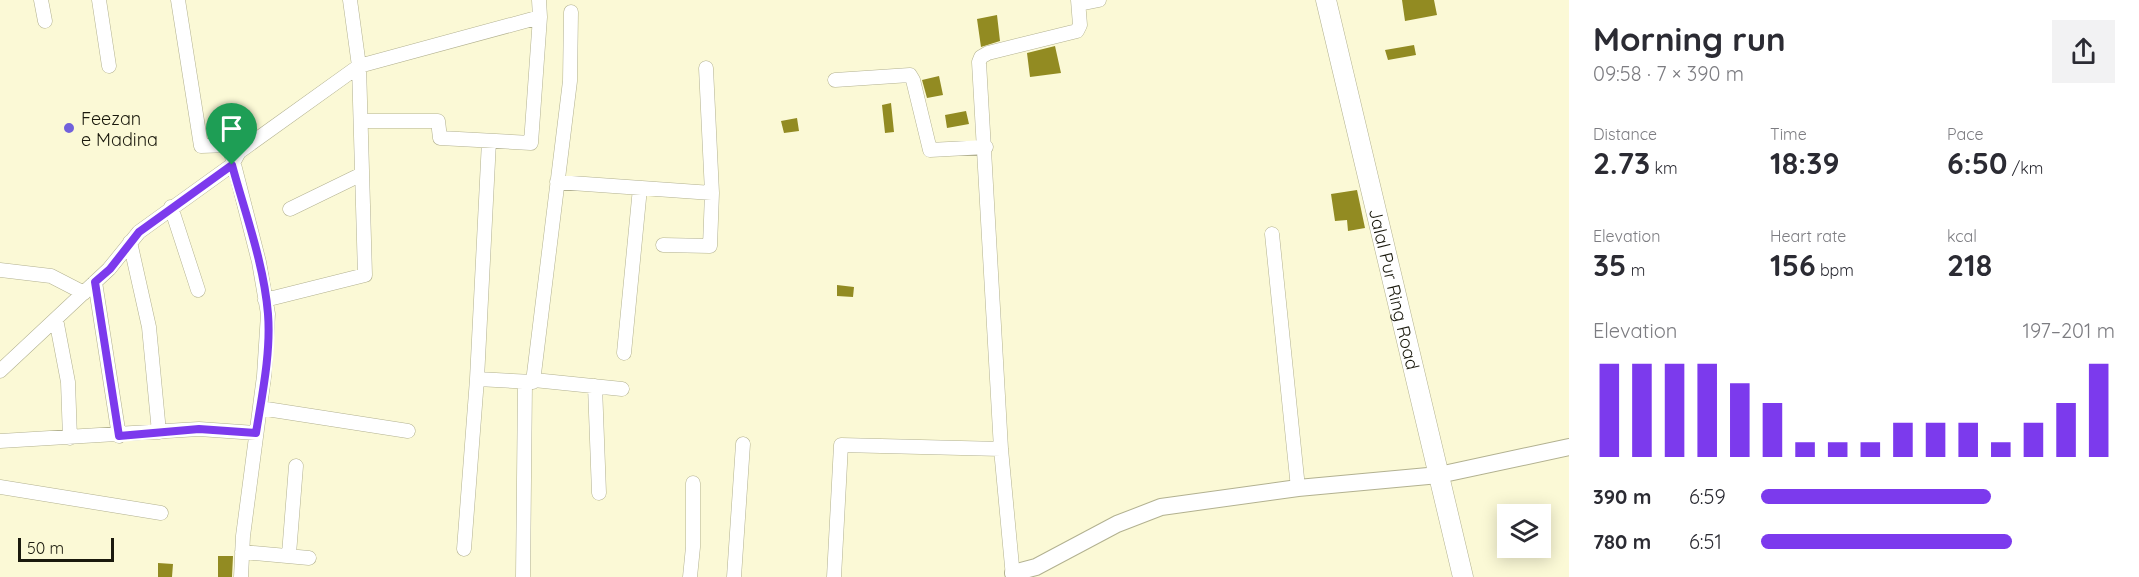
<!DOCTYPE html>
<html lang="en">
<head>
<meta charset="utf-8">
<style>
  :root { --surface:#fff; --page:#f2f2f3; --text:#2b2b33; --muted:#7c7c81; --accent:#7c3aed }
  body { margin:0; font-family:Quicksand,sans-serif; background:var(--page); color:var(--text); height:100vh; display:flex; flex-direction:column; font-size:22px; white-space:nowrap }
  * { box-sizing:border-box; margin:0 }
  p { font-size:20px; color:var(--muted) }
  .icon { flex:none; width:33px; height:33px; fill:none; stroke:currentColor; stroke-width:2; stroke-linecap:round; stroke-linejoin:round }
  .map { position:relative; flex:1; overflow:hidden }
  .side { display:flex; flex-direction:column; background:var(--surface); width:570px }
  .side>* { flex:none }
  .controls { position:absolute; left:1497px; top:504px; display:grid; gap:12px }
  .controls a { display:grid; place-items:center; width:54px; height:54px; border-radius:0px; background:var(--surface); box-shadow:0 3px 15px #0003; font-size:30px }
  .scale { position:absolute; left:18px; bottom:15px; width:96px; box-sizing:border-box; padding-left:6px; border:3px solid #1a190d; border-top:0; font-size:16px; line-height:21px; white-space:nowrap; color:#1a190d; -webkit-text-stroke:4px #fbf9d6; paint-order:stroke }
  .pin { position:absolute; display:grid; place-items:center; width:51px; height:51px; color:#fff; margin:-62px -26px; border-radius:50% 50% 50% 0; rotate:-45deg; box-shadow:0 0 6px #0007 }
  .pin .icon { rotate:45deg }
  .round { display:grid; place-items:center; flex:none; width:63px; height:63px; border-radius:0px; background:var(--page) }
  .overview { display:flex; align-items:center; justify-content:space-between; height:102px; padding:0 24px }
  h1 { font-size:33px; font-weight:800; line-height:45px }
  .stats { display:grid; grid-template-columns:repeat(3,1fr); gap:9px; height:102px; padding:6px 24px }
  .stats div { display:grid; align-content:center }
  .stats b { font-size:30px; font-weight:800 }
  .stats small { font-size:16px; font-weight:400 }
  .stats p { font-size:16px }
  .chart { height:168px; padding:12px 24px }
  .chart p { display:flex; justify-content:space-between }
  .chart svg { width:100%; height:108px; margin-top:6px; stroke:var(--accent); stroke-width:6 }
  ul { padding:0 24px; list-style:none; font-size:20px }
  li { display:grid; grid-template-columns:96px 72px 1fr; align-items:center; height:45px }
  li i { height:15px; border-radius:8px; background:var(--accent) }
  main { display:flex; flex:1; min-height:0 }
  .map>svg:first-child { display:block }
  .building { fill:#928b22 }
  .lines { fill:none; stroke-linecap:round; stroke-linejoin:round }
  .minor-casing { stroke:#b2b190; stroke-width:15 }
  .tertiary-casing { stroke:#b2b190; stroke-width:18 }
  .secondary-casing { stroke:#b2b190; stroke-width:21 }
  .minor { stroke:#fff; stroke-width:14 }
  .tertiary { stroke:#fff; stroke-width:16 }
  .secondary { stroke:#fff; stroke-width:20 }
  .route-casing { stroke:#fff; stroke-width:12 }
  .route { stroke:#7c3aed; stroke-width:8 }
  .poi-dot { fill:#7161db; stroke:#fbf9d6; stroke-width:2 }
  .labels { text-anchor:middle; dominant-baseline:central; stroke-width:4.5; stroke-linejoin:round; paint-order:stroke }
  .poi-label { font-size:18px; fill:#1a190d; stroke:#fbf9d6; text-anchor:start }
  .street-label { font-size:18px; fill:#1a190d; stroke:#fbf9d6 }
</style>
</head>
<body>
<main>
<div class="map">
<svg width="1569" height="577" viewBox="0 0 1569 577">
  <rect width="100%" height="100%" fill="#fbf9d6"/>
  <path class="building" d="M 1402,0 L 1434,0 L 1437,15 L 1405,21 Z
    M 997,15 L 1000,41 L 981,47 L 977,19 Z
    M 1414,45 L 1416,55 L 1388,60 L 1385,50 Z
    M 1055,46 L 1061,73 L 1030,77 L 1027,53 Z
    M 939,76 L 943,95 L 927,98 L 922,80 Z
    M 891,103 L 894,132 L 885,133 L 882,105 Z
    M 966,111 L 969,124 L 947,128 L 945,115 Z
    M 797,118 L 799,131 L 784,133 L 781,121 Z
    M 1357,190 L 1365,228 L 1348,231 L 1347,220 L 1335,221 L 1331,194 Z
    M 837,285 L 854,287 L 853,297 L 837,296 Z
    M 218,556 L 233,556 L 232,577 L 218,577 Z
    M 158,563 L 173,564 L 172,577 L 158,577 Z"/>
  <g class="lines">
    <defs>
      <path id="minor" d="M 41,0 L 45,21
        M 99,0 L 109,66
        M 178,0 L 201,146 L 229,145 L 259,262 L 268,314 L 264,376 L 243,536 L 241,577
        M 1079,4 L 1099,0
        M 835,80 L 910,75 L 913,80 L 930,150 L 986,147
        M 361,121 L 438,121 L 440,138 L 531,143 L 540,17 L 539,0
        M 557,182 L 712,193
        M 171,207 L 198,290
        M 290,209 L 362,174
        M 1272,234 L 1298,488
        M 130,242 L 149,327 L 159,432
        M 663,245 L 710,246 L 712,193 L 706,68
        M 0,270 L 51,276 L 84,293
        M 95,282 L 119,436
        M 265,300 L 365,275 L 359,66 L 540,17
        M 56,319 L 68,382 L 70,438
        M 624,353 L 640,188
        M 0,371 L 109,269 L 139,232 L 232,165 L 239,152 L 359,66 L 350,0
        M 477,379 L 533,382 L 570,81 L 571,12
        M 534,380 L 622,389
        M 595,386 L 599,493
        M 260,408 L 408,431
        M 0,441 L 199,429 L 256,433
        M 0,487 L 161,513
        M 464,549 L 477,379 L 489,141
        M 242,552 L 309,558
        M 289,554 L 296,466
        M 523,577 L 525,383
        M 690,577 L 693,547 L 693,483
        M 734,577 L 743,444
        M 834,577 L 841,445 L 1001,449
        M 1013,577 L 1001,449 L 979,62 L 981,57 L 988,53 L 1077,31 L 1080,25 L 1078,0"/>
      <path id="tertiary" d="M 1013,573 L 1036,567 L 1117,524 L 1161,507 L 1298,488 L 1439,475 L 1569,447"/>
      <g id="secondary">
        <path id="s1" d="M 1326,0 L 1463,577"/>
      </g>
    </defs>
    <use href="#minor" class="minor-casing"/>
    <use href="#tertiary" class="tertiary-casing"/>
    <use href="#secondary" class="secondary-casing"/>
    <use href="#minor" class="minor"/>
    <use href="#tertiary" class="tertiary"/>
    <use href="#secondary" class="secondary"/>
  </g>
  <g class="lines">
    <defs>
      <path id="route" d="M 232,165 C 245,213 264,264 268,314 C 271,353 262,395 256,433 L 199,429 L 119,436 L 95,282 L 110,269 L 139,232 Z"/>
    </defs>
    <use href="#route" class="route-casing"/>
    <use href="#route" class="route"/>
  </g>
  <circle class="poi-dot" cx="69" cy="128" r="6"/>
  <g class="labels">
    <g class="poi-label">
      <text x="81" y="118">Feezan<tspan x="81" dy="21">e Madina</tspan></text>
    </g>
    <g class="street-label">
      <text stroke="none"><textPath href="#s1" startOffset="297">Jalal Pur Ring Road</textPath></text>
    </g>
  </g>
</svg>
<div class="controls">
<a><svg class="icon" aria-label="layers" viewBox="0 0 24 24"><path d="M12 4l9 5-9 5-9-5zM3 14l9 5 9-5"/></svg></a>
</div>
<div class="scale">50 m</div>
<div class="pin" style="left:232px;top:165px;background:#1e9e55"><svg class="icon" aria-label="arrive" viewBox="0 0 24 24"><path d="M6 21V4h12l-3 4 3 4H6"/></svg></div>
</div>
<section class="side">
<div class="overview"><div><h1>Morning run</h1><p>09:58 · 7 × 390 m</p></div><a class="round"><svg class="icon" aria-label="share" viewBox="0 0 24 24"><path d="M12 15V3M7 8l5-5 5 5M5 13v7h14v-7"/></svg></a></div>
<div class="stats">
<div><p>Distance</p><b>2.73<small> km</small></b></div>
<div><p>Time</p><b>18:39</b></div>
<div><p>Pace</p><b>6:50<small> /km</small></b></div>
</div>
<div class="stats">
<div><p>Elevation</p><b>35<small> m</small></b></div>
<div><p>Heart rate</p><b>156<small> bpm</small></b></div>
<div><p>kcal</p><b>218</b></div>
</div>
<div class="chart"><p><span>Elevation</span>197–201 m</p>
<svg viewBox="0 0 160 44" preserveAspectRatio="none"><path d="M5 44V6M15 44V6M25 44V6M35 44V6M45 44V14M55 44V22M65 44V38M75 44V38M85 44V38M95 44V30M105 44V30M115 44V30M125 44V38M135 44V30M145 44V22M155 44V6"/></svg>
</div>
<ul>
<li><b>390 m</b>6:59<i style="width:65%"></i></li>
<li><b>780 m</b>6:51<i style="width:71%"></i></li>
</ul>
</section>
</main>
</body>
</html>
